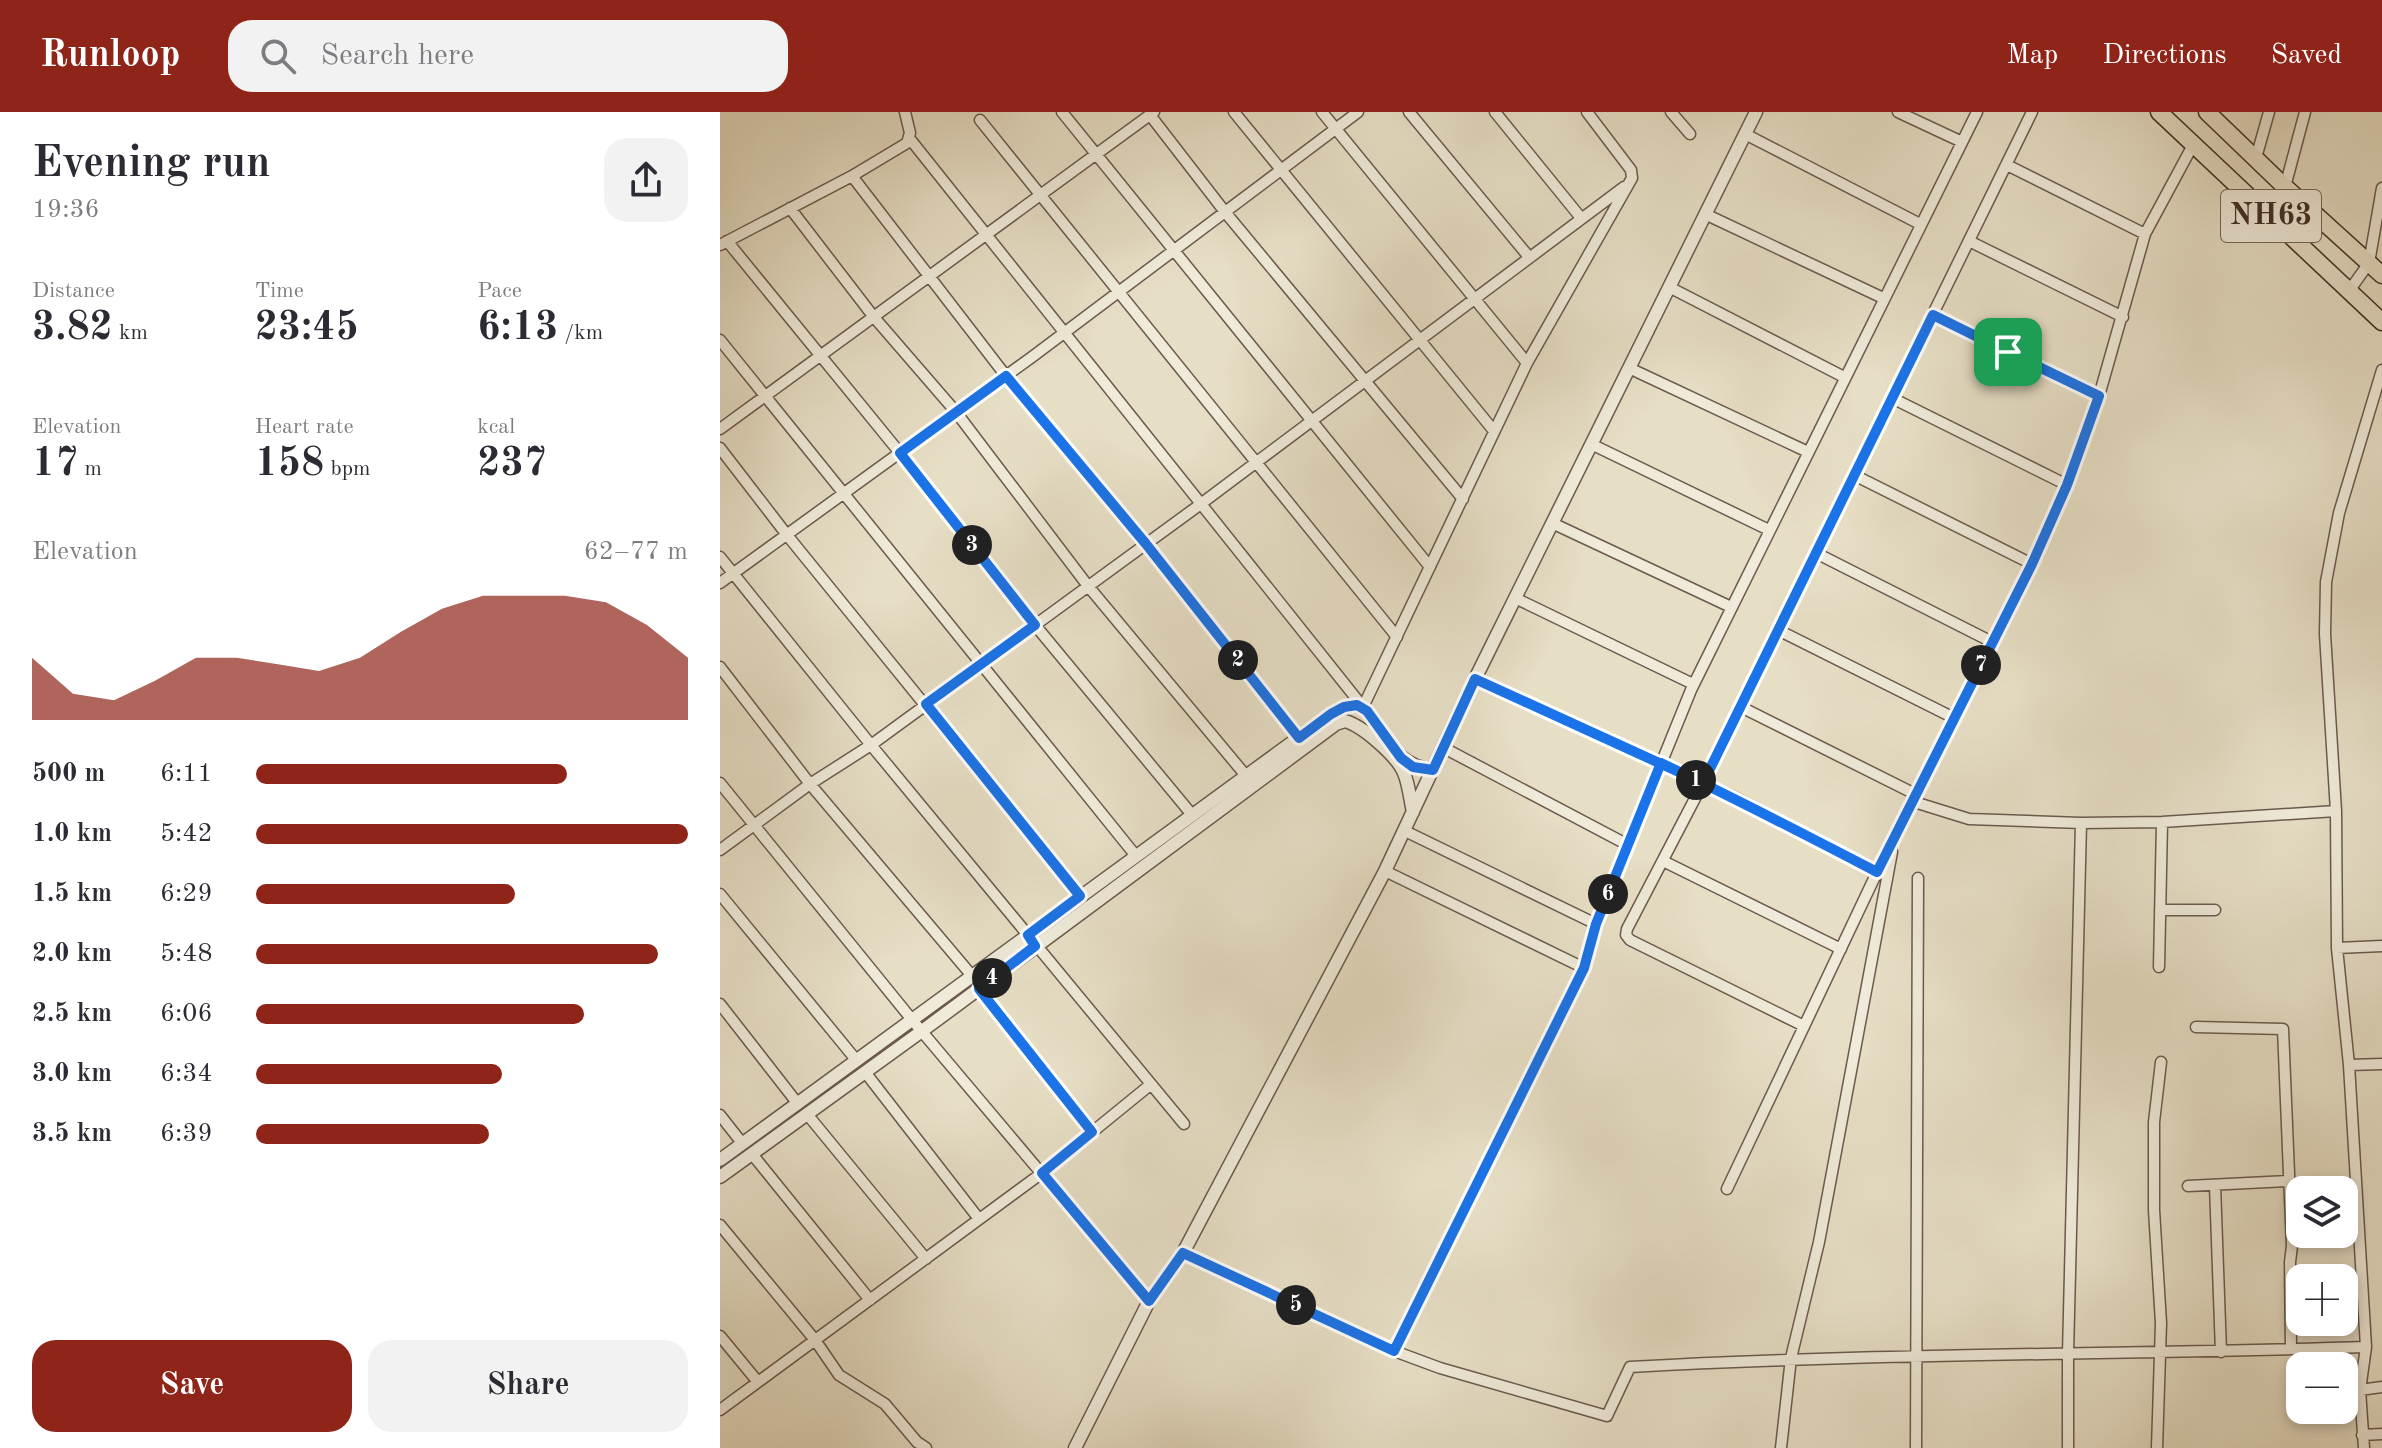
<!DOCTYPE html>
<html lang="en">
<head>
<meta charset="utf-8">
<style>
  :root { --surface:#fff; --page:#f2f2f3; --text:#2b2b33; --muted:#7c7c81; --accent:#8f2418 }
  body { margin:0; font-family:"Old Standard TT",serif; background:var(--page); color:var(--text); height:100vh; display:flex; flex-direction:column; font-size:30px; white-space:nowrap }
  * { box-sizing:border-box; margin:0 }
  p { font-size:26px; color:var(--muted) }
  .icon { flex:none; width:44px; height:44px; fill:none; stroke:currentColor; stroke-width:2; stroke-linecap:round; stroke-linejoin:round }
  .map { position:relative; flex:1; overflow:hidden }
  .drawer { display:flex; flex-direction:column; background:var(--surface); width:720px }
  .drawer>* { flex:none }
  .tools { position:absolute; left:1566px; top:1064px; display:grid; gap:16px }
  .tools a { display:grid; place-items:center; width:72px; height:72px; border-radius:16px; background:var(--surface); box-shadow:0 4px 12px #0003; font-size:40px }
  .pin { position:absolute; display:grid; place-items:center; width:68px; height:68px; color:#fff; margin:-34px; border-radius:16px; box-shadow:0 4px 12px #0006 }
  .km { position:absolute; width:40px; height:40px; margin:-20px; border-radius:50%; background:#222; color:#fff; font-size:22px; line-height:40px; text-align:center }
  .round { display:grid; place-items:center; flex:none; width:84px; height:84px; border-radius:24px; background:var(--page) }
  .overview { display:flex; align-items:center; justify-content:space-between; height:136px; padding:0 32px }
  h1 { font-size:44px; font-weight:600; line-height:60px }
  .metrics { display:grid; grid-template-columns:repeat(3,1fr); gap:12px; height:136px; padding:8px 32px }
  .metrics div { display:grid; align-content:center }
  .metrics b { font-size:40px; font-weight:600 }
  .metrics small { font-size:22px; font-weight:400 }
  .metrics p { font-size:22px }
  .chart { height:224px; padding:16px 32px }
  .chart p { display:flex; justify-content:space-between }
  .chart svg { width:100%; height:144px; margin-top:8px; fill:var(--accent); opacity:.7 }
  .cta { display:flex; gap:16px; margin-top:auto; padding:16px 32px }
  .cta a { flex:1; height:92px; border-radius:24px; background:var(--accent); color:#fff; font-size:32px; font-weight:600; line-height:92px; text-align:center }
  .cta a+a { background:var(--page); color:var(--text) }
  ul { padding:0 32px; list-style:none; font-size:26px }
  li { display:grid; grid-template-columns:128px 96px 1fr; align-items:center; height:60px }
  li i { height:20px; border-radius:10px; background:var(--accent) }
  header { display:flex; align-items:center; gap:48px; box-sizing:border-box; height:112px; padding:0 40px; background:var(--accent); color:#fff }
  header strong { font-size:38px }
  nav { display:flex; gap:44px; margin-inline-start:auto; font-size:28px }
  .search { width:560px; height:72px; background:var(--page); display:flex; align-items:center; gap:20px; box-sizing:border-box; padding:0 28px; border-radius:24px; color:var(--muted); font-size:30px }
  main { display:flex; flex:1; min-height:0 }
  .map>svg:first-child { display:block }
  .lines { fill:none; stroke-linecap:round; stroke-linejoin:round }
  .minor-casing { stroke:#6a5a4e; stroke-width:13 }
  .tertiary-casing { stroke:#6a5a4e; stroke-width:15 }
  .trunk-casing { stroke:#402e27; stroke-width:19 }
  .minor { stroke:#efead9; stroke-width:10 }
  .tertiary { stroke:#efead9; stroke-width:12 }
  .trunk { stroke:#e6dec5; stroke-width:16 }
  .route-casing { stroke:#fff; stroke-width:16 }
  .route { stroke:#1a73e8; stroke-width:10 }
  .labels { text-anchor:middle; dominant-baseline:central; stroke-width:7; stroke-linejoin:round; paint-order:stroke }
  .shield { fill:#efead9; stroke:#74665c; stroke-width:2 }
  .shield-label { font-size:30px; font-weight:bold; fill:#402e27 }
</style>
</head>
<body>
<header>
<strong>Runloop</strong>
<div class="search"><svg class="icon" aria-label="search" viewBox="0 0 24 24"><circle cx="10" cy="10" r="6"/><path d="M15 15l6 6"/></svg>Search here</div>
<nav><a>Map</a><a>Directions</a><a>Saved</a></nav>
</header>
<main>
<section class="drawer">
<div class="overview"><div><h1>Evening run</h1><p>19:36</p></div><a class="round"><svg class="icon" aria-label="share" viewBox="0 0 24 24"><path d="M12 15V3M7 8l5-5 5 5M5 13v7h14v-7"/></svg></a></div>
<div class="metrics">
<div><p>Distance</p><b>3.82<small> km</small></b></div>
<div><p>Time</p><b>23:45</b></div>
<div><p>Pace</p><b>6:13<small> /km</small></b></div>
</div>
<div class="metrics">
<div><p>Elevation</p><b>17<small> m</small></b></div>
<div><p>Heart rate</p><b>158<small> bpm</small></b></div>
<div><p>kcal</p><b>237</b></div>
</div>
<div class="chart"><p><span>Elevation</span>62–77 m</p>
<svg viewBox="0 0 160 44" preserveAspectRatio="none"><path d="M0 44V25L10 36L20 38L30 32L40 25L50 25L60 27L70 29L80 25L90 17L100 10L110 6L120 6L130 6L140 8L150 15L160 25V44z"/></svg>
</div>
<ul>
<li><b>500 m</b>6:11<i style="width:72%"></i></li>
<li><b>1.0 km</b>5:42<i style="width:100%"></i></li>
<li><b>1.5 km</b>6:29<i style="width:60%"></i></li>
<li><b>2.0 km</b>5:48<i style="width:93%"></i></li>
<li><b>2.5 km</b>6:06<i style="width:76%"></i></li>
<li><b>3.0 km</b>6:34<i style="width:57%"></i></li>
<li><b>3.5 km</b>6:39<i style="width:54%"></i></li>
</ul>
<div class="cta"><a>Save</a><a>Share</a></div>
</section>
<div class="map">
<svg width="1662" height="1336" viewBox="0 0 1662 1336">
  <rect width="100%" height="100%" fill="#e6dec5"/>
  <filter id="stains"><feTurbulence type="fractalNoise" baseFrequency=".0025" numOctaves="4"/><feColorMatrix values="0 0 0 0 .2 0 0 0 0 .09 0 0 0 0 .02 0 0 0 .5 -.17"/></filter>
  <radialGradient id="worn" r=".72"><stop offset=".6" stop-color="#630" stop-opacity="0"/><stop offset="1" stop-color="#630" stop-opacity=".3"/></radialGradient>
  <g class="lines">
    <defs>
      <path id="minor" d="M 342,0 L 710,455
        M 514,0 L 774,319
        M 602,0 L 807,251
        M 689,0 L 809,145
        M 775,0 L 861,106
        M 951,0 L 970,22
        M 1178,0 L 1242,30
        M 430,3 L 505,100 L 743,387
        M 260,8 L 677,525
        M 1025,22 L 1200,112
        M 190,27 L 643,595 L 807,251 L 912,66 L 911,58 L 867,0
        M 1536,46 L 1549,0
        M 1287,53 L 1425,122
        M 132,64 L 286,264 L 426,432 L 579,626
        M 1565,75 L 1585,0
        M 70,96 L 153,204 L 236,300 L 368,474 L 527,665
        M 985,102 L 1163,186
        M 7,129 L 180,341 L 315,513 L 473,704
        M 1249,129 L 1403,205
        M 0,133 L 132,64 L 187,31 L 190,21 L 185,0
        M 949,175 L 1124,265
        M 1629,179 L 1649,151 L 1662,76
        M 1213,203 L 1379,284
        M 0,228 L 416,744
        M 909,256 L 1088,340
        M 1172,286 L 1347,373
        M 0,317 L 434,0
        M 871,332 L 1049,418
        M 0,336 L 67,423 L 360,784
        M 1134,363 L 1312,452
        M 832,411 L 1011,495
        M 1096,441 L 1272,530
        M 0,445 L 151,633 L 464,1012
        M 0,471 L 312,245 L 638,0
        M 795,486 L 973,572
        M 1058,518 L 1234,606
        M 0,555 L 90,672 L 253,865
        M 755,567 L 1016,686 L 1157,760
        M 1021,595 L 1195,682
        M 724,636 L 908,733
        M 0,671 L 193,909 L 429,1189
        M 1191,689 L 1249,707 L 1361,711 L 1442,710 L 1616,699
        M 685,719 L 876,812
        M 0,738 L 90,672 L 151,633 L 474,397 L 904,75
        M 943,749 L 1121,837
        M 665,759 L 864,856
        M 0,782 L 137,949
        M 1440,798 L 1495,798
        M 1617,836 L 1662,834
        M 1439,855 L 1442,710
        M 259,877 L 372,1020
        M 0,892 L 78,992
        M 1084,914 L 910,828 L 906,823 L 907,817 L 983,671 L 1312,0
        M 1476,915 L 1563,917 L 1572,1134 L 1570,1150 L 1571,1237
        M 1629,953 L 1662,952
        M 145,960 L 259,1107
        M 87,1002 L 206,1147
        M 0,1003 L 22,1031
        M 32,1042 L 150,1188
        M 1495,1073 L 1501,1240
        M 1468,1074 L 1569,1069
        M 1007,1077 L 1177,718 L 1312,452 L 1347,373 L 1379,284 L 1425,122 L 1474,31
        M 0,1113 L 95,1228 L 119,1263 L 165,1292 L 197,1330 L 206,1336
        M 463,1141 L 674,1239 L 720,1256 L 887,1304 L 910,1255 C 1155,1241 1401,1243 1646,1235
        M 0,1224 L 38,1270
        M 674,1239 L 864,856 L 876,812 L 971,578 L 1257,0
        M 1640,1278 L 1662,1275
        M 0,1298 L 322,1061 L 430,973
        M 1642,1323 L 1662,1322
        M 1061,1336 L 1071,1246 L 1099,1130 L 1172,740
        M 1196,1336 L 1198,766
        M 1348,1336 L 1348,1242 L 1361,711
        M 1437,1336 L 1441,1211 L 1434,1098 L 1434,1010 L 1441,950
        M 1644,1336 L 1640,1278 L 1646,1235 L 1629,953 L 1617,836 L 1616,699 L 1605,522 L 1606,470 L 1619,401 L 1662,258"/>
      <path id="tertiary" d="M 0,1048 L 611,602 L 632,593 L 643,595 C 669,622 671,653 713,658
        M 0,1065 L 202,919 L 616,612 L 625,609 C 643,614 677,644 684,661 C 689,673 690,687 693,700
        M 355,1336 L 429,1189 L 463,1141 L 665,759 L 755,567 L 1036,0"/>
      <path id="trunk" d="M 1439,0 L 1662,210
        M 1487,0 L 1565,75 L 1662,163"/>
    </defs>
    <use href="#minor" class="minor-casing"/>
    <use href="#tertiary" class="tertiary-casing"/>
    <use href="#trunk" class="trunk-casing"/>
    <use href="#minor" class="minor"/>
    <use href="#tertiary" class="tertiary"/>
    <use href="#trunk" class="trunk"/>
  </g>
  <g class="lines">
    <defs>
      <path id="route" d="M 1288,240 L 1213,203 L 983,671 L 755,567 L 713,658 L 693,655 L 681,646 L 647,599 L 637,593 L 624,595 L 611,602 L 579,626 L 426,432 L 286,264 L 180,341 L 315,513 L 206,592 L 360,784 L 308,823 L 315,834 L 259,877 L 372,1020 L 322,1061 L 429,1189 L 463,1141 L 674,1239 L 864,856 L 876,812 L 941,651 C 1014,686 1086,723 1157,760 L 1312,452 L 1347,373 L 1379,284 L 1288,240"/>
    </defs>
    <use href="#route" class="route-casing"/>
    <use href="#route" class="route"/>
  </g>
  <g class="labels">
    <rect class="shield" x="1501" y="78" width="100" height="52" rx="6"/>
    <g class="shield-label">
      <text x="1551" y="104">NH63</text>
    </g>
  </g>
  <rect width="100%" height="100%" filter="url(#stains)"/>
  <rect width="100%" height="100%" fill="url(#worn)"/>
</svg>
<div class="tools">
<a><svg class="icon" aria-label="layers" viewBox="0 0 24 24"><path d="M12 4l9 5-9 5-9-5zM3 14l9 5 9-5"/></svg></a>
<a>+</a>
<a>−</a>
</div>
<div class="pin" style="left:1288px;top:240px;background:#1e9e55"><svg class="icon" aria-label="arrive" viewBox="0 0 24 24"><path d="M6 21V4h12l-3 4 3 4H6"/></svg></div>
<b class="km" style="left:976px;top:668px">1</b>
<b class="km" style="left:518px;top:548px">2</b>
<b class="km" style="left:252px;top:433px">3</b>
<b class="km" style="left:272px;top:866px">4</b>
<b class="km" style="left:576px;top:1193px">5</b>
<b class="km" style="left:888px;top:782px">6</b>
<b class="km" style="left:1261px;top:553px">7</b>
</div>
</main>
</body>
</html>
